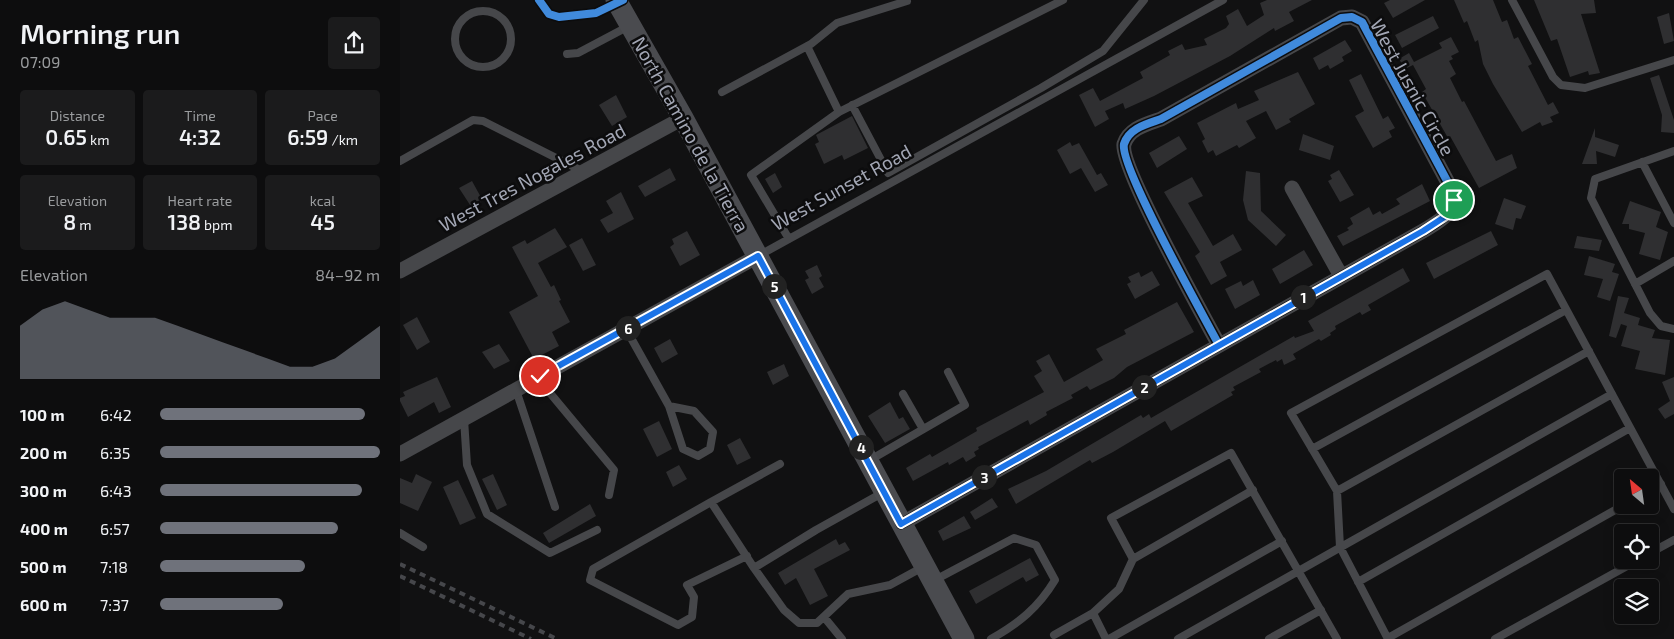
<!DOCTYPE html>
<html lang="en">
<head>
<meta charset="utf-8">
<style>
  :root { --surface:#0d0d0e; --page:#1b1b1c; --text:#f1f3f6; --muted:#9a9c9e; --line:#2d2d2e; --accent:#6f727b }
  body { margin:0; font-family:"Exo 2",sans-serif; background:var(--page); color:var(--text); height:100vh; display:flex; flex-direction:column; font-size:19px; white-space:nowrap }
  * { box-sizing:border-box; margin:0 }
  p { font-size:16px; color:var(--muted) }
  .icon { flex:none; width:28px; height:28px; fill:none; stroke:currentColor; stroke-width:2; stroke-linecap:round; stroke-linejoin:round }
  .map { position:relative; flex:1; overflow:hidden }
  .drawer { display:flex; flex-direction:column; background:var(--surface); width:400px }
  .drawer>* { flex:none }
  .needle { width:32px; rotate:331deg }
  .fabs { position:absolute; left:1214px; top:469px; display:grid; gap:10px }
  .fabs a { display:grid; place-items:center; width:45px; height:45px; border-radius:5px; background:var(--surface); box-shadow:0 2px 12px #0003,0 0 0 1px var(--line); font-size:25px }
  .pin { position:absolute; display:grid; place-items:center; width:42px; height:42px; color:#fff; margin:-21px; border:2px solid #fff; border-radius:50%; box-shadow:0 1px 5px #0007 }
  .km { position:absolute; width:25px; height:25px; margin:-12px; border-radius:50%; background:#222; color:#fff; font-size:14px; line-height:25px; text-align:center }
  .round { display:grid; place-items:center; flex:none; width:52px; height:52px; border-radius:5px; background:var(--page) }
  .head { display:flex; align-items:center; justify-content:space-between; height:85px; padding:0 20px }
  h1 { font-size:28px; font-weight:600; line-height:38px }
  .figures { display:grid; grid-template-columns:repeat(3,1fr); gap:8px; height:85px; padding:5px 20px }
  .figures div { display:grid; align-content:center; border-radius:5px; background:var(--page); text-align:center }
  .figures b { font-size:21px; font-weight:600 }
  .figures small { font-size:14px; font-weight:400 }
  .figures p { font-size:14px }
  .chart { height:140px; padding:10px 20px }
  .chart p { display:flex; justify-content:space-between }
  .chart svg { width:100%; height:90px; margin-top:5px; fill:var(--accent); opacity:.7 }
  ul { padding:0 20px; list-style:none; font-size:16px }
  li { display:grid; grid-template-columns:80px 60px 1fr; align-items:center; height:38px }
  li i { height:12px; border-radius:6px; background:var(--accent) }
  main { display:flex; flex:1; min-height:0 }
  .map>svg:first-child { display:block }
  .building { fill:#2f2f31 }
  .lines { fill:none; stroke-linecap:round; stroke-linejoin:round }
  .lane { stroke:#46474a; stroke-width:8 }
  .street { stroke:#46474a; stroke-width:15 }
  .secondary { stroke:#4a4b4f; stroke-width:21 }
  .rail { stroke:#46474b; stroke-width:4; stroke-dasharray:6 5; stroke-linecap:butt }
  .cycleway-casing { stroke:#0c0c0d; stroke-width:11 }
  .cycleway { stroke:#408adc; stroke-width:8 }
  .route-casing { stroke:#fff; stroke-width:10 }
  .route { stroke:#1a73e8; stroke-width:6 }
  .labels { text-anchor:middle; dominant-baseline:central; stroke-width:5; stroke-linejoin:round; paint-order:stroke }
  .street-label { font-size:19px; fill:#a2a6b4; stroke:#0c0c0d }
</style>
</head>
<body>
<main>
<section class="drawer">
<div class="head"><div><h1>Morning run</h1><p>07:09</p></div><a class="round"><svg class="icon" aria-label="share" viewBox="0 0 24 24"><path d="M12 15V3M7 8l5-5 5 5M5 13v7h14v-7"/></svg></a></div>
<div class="figures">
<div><p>Distance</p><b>0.65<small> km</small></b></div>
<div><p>Time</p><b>4:32</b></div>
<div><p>Pace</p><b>6:59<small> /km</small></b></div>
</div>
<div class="figures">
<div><p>Elevation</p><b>8<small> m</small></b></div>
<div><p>Heart rate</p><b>138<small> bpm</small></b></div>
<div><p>kcal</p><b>45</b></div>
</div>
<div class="chart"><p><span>Elevation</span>84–92 m</p>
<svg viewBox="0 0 160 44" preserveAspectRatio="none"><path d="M0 44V18L10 10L20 6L30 10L40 14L50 14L60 14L70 18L80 22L90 26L100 30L110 34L120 38L130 38L140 34L150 26L160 18V44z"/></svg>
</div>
<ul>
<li><b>100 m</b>6:42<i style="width:93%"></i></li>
<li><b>200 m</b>6:35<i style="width:100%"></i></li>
<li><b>300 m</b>6:43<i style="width:92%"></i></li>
<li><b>400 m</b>6:57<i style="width:81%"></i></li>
<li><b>500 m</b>7:18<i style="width:66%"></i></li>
<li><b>600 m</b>7:37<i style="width:56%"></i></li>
</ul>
</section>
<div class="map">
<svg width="1274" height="639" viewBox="0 0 1274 639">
  <rect width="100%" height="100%" fill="#111112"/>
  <path class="building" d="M 867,0 L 912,0 L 889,12 L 894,21 L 875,31 L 874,28 L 830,56 L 754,96 L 725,109 L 723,103 L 705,111 L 709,119 L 695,127 L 679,95 L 693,88 L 700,101 L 743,78 L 740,72 L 770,55 L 768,51 L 782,44 L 785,50 L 807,45 L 804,39 L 826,28 L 829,24 L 826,16 L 838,9 L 847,26 L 864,15 L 860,3 Z
    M 990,0 L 1025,0 L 993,18 L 984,3 Z
    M 1054,0 L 1093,0 L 1102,22 L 1107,20 L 1114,39 L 1118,37 L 1132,64 L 1128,66 L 1148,105 L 1153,102 L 1159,113 L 1150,117 L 1153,122 L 1142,126 L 1140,122 L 1122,132 L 1093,84 L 1083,64 L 1078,40 L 1075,42 L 1067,21 L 1064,23 Z
    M 1134,0 L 1194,0 L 1196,13 L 1181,14 L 1200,73 L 1189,75 L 1188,71 L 1170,77 L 1157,39 L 1151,41 Z
    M 1269,13 L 1274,41 L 1264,44 L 1257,17 Z
    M 1033,16 L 1039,28 L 1002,48 L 995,35 Z
    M 1051,37 L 1059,52 L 1051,56 L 1053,59 L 1049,61 L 1056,74 L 1050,78 L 1062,102 L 1064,101 L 1096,161 L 1112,154 L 1117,168 L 1079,188 L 1050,136 L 1048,138 L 1022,92 L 1026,89 L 1013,65 L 1005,69 L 999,59 L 1009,53 L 1014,62 L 1042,48 L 1039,43 Z
    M 945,40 L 952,51 L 942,57 L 944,61 L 930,69 L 928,65 L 919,70 L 913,58 Z
    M 898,72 L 915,104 L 889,119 L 891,122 L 876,130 L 866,111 L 846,121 L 856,138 L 839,148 L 837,145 L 816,156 L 813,150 L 808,153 L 802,141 L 805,139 L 797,123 L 836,103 L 838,109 L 859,100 L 854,91 Z
    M 961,74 L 983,119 L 988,116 L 995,128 L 989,131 L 992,137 L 973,148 L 955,116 L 964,111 L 949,80 Z
    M 1259,75 L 1274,120 L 1274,133 L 1261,132 L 1262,115 L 1250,78 Z
    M 216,95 L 227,117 L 212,126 L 199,105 Z
    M 452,116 L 468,148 L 444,160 L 442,155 L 424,164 L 415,144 L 419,142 L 416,135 Z
    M 1195,128 L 1195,137 L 1219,145 L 1215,157 L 1196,151 L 1197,164 L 1182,164 Z
    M 903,134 L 934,146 L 930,160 L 899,150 Z
    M 779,136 L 787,149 L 757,168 L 749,153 Z
    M 670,142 L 672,146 L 679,143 L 697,175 L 701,173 L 708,185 L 695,192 L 681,168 L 670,174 L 657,150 Z
    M 270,168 L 276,180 L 245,197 L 238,186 Z
    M 939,170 L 954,195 L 940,202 L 928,181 L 932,179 L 930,175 Z
    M 846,171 L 860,173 L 861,211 L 886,235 L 876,246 L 848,220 L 843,200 Z
    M 375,173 L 382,187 L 373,193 L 365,179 Z
    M 792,177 L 803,196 L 788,203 L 813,246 L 833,234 L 842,250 L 820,262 L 827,276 L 811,285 L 795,256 L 800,252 L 764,192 Z
    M 72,181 L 83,201 L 72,208 L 59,188 Z
    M 1022,184 L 1030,201 L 943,246 L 937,236 L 949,230 L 947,228 L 953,224 L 950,218 L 969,207 L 973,215 L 980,211 L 982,214 L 1000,204 L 996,199 Z
    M 221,192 L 234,219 L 208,233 L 200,220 L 213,213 L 206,201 Z
    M 1104,198 L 1126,206 L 1121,219 L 1116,218 L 1113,230 L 1095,224 Z
    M 1230,201 L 1261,212 L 1256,227 L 1268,232 L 1260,260 L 1239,254 L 1245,233 L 1229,229 L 1229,224 L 1222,224 Z
    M 155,228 L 167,247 L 138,263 L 151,287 L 154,285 L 161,300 L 159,301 L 170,322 L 152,332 L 159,346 L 134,359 L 109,312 L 138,296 L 112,247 L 125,240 L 127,244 Z
    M 287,231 L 300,255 L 280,266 L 270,247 L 274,244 L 272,239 Z
    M 1091,231 L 1098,245 L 1034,279 L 1026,263 Z
    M 1177,236 L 1202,240 L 1199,251 L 1174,248 Z
    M 182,238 L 196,265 L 183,271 L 169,245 Z
    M 904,250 L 913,265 L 880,284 L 872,269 Z
    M 1189,256 L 1215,264 L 1212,272 L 1219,274 L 1210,301 L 1197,297 L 1203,279 L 1184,275 Z
    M 417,265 L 422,276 L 419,278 L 424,287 L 412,294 L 405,280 L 409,278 L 405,271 Z
    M 1003,268 L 1010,281 L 968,305 L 971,310 L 962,315 L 960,312 L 935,326 L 936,329 L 930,333 L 931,335 L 921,341 L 919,339 L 893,354 L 896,359 L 884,365 L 882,359 L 877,362 L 876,360 L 859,369 L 861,372 L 833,387 L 835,390 L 831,392 L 833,395 L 771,431 L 765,421 L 713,452 L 692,463 L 690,460 L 616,504 L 608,489 L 646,471 L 741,415 L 743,418 L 749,414 L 751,418 L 894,336 L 895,338 L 914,331 L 908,321 Z
    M 752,271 L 760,285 L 735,299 L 727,284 L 731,282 L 728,277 L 739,272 L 741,277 Z
    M 853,280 L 860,295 L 835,309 L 825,289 L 841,281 L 843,286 Z
    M 1218,296 L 1229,298 L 1224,313 L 1240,318 L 1238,325 L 1255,330 L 1252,338 L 1270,340 L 1265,375 L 1235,369 L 1240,351 L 1221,346 L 1227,326 L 1221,324 L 1216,338 L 1209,336 Z
    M 777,302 L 794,332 L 727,367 L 714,378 L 690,390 L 687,386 L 671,395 L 673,398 L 646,412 L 647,415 L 630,425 L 628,420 L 578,447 L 579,449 L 574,452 L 576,456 L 566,462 L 563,457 L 549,465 L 548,462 L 513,481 L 506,468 L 530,454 L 532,457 L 577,431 L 576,428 L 644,392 L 634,376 L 642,371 L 636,361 L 649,354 L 664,382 L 703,360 L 696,349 L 726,334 L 724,330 Z
    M 17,317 L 30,342 L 17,350 L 3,325 Z
    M 270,339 L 278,354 L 262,363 L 254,348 Z
    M 99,344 L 110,361 L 94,369 L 82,352 Z
    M 384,364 L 389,376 L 373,385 L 367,372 Z
    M 37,377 L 51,407 L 39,413 L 34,402 L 8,417 L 0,401 L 0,398 L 5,396 L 3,392 Z
    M 1274,377 L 1274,414 L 1265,419 L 1258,409 L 1270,401 L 1262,382 Z
    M 490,402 L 499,419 L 503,417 L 510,429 L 485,443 L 468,416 Z
    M 259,421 L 272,449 L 257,457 L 243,429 Z
    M 340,438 L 351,458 L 337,465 L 327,445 Z
    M 279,465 L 287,479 L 273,487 L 266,472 Z
    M 16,474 L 32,482 L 18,511 L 0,503 L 0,478 L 12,483 Z
    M 93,474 L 107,505 L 97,510 L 82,479 Z
    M 58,480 L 76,518 L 60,525 L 43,487 Z
    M 592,498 L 598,507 L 575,520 L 570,512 Z
    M 190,504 L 196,516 L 149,543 L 143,533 Z
    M 564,516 L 571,528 L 543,541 L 538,531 Z
    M 436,539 L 439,545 L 445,542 L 450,550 L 414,569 L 428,596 L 410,605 L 396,578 L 385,585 L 378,573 Z
    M 630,558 L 639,575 L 626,582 L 623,577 L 576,604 L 569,591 Z"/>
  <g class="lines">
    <path class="lane" d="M 1112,0 L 1153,77 L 1161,85 L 1185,88 L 1274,60
      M55 39a28 28 0 1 1 56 0a28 28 0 1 1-56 0Z
      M 407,46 L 439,112
      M 167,54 L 178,53 L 229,26
      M 322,92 L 411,44 L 437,23 L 507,1
      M 452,105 L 488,173 L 641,88 L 703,51 L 744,0
      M 1274,151 L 1195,179 L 1191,198 L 1250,313 L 1261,326 L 1274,329
      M 0,161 L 73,120 L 83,121 L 184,172
      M 1242,162 L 1274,223
      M 389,239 L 351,175 L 439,112 L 663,0
      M 358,256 L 823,0
      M 1235,284 L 1274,261
      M 226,329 L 269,406 L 294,411 L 313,432 L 310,449 L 298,456 L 283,449 L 269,406
      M 1189,351 L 937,491 L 891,413 L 1147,274 L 1274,509
      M 140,376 L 145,387 L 214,470 L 209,495
      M 116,390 L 155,507
      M 503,394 L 523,429
      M 64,419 L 67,465 L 87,514 L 150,553 L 197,530
      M 912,449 L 1166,310
      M 470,460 L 565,405 L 548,372
      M 1250,490 L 1261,484
      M 937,491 L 940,547 L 988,639
      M 484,492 L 416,530 L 354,568 L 384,610 L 399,623 L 417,623 L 448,594 L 490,585 L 523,567
      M 311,502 L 193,569 L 190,580 L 278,625 L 292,617 L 294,597 L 287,585 L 347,556
      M 0,533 L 23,547
      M 1250,553 L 1274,540
      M 733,559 L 853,490
      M 354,568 L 311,502 L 380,464
      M 533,581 L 614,538 L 636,545 L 655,580 C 638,608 619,623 591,639
      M 958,582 L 1230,428
      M 693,613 L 719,589 L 733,559 L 711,518 L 831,453 L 937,639
      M 424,617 L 442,639
      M 654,635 L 693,613 L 706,639
      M 988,638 L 1224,505
      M 709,639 L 882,541
      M 778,639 L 1212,394
      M 869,639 L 921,610
      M 1095,639 L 1238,560"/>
    <path class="street" d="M 892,188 L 941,276
      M 0,271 L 283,118
      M 0,454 L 358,256
      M 501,524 L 1023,231 C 1039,221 1056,214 1053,192 L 962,22 L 952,17 L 941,18 L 761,119 C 747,124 729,128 724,144 C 719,165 804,317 819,345"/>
    <path class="secondary" d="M 216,0 L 283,118 L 564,639"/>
    <path class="rail" d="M 0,564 L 157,639
      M 0,576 L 131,639"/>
    <defs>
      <path id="cycleway" d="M 139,0 L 149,14 L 159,17 L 196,13 L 223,0
        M 501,524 L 1023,231 C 1039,221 1056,214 1053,192 L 962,22 L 952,17 L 941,18 L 761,119 C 747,124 729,128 724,144 C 719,165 804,317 819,345"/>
    </defs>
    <use href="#cycleway" class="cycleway-casing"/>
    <use href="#cycleway" class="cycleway"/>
  </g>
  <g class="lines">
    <defs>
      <path id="route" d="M 140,376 L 358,256 L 501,524 L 1023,231 L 1046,216 L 1054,200"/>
    </defs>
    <use href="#route" class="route-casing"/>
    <use href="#route" class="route"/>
  </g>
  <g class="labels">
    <g class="street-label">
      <text transform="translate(1013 87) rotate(61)">West Jusnic Circle</text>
      <text transform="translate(291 134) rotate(61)">North Camino de la Tierra</text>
      <text transform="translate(132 177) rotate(-28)">West Tres Nogales Road</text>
      <text transform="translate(441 187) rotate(-29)">West Sunset Road</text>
    </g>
  </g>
</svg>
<div class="fabs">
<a><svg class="needle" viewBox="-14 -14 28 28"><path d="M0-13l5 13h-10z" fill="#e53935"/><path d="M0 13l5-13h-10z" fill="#9a9c9e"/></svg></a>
<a><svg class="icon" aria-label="locate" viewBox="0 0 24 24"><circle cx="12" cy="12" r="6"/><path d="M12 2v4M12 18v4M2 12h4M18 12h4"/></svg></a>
<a><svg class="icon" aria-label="layers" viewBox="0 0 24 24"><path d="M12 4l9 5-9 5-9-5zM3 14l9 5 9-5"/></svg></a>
</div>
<div class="pin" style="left:1054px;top:200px;background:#1e9e55"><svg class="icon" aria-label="arrive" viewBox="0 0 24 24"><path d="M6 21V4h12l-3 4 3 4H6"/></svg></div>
<div class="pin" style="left:140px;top:376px;background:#d93025"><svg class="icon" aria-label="check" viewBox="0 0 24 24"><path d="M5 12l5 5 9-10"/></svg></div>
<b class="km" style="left:903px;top:297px">1</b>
<b class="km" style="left:744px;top:387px">2</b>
<b class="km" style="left:584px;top:477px">3</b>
<b class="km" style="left:461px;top:447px">4</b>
<b class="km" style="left:374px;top:286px">5</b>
<b class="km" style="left:228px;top:328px">6</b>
</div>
</main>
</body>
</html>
